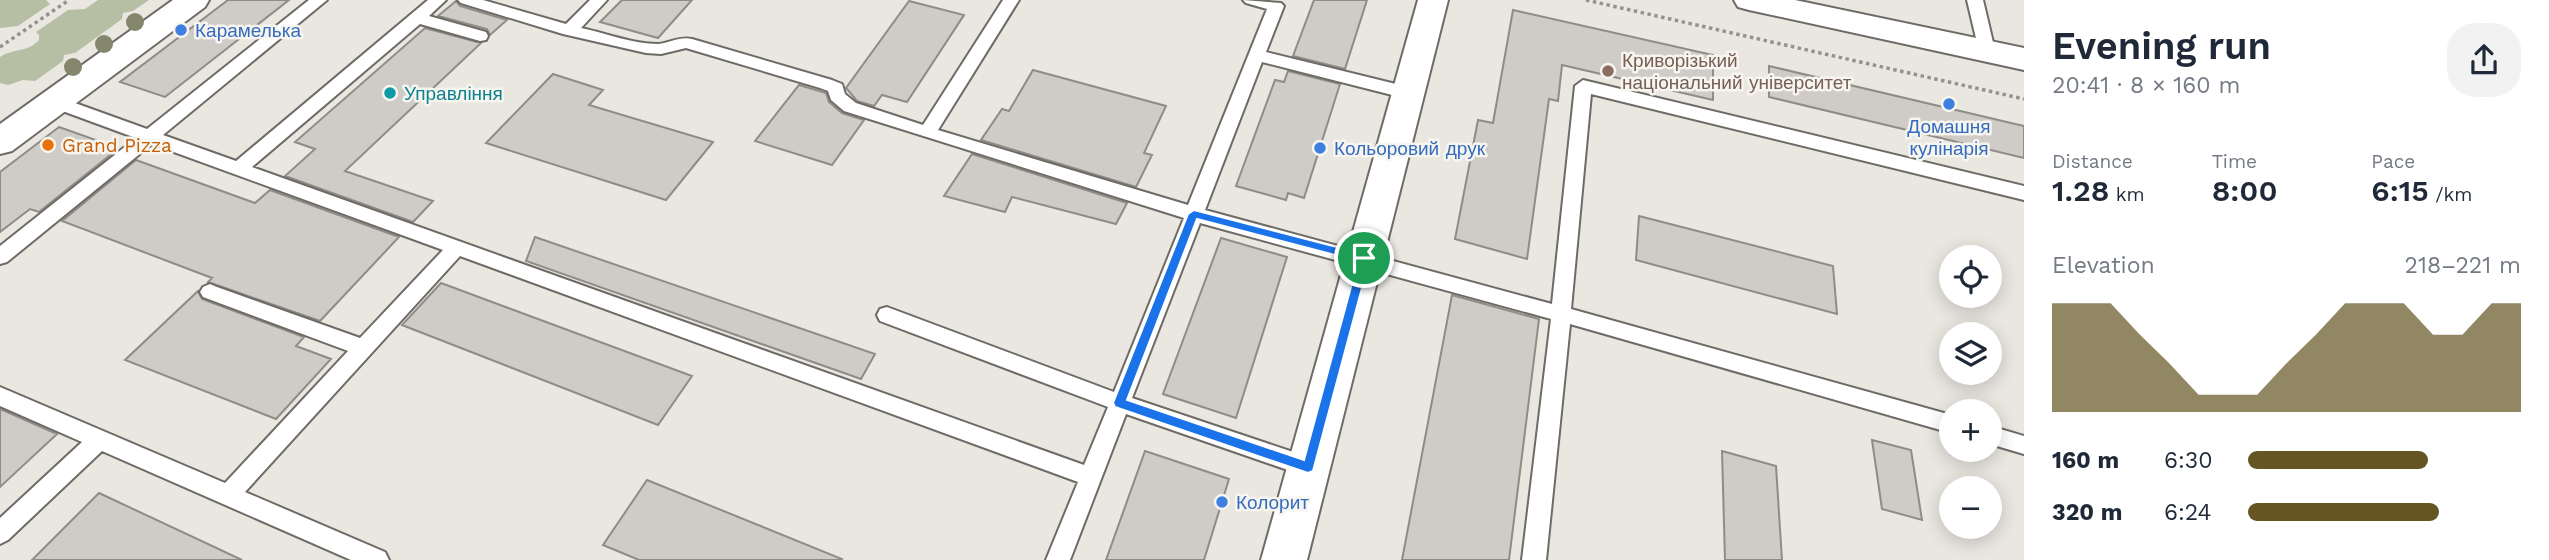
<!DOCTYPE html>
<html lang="en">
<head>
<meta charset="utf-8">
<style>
  :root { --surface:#fff; --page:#f2f2f3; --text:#1f2937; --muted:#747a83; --accent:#655522 }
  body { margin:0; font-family:"Work Sans",sans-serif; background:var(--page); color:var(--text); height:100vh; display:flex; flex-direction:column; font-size:26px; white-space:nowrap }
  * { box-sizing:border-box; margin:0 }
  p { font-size:23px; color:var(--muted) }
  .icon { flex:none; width:38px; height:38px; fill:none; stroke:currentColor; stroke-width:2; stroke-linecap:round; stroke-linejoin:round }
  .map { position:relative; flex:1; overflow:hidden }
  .drawer { display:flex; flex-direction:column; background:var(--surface); width:525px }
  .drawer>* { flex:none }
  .fabs { position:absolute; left:1939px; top:245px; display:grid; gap:14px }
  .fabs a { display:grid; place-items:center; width:63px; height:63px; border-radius:50%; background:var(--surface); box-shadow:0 4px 18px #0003; font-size:35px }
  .pin { position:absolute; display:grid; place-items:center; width:60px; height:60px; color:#fff; margin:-30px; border:4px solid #fff; border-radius:50%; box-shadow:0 2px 7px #0007 }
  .round { display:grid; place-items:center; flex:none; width:74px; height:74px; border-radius:28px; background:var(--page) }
  .summary { display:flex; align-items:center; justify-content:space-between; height:119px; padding:0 28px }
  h1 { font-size:38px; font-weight:600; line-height:52px }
  .stats { display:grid; grid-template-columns:repeat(3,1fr); gap:10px; height:119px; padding:7px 28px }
  .stats div { display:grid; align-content:center }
  .stats b { font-size:30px; font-weight:600 }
  .stats small { font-size:19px; font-weight:400 }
  .stats p { font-size:19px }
  .chart { height:196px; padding:14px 28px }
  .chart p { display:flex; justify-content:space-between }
  .chart svg { width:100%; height:126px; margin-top:7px; fill:var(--accent); opacity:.7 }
  ul { padding:0 28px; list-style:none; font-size:23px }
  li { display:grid; grid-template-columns:112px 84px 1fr; align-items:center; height:52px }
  li i { height:18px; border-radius:9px; background:var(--accent) }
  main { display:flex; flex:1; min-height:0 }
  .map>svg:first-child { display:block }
  .green { fill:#b6bea3 }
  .building { fill:#cfcbc6; stroke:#8f8b86; stroke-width:2 }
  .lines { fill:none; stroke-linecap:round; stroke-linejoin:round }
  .service-casing { stroke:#6e6b66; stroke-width:4 }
  .minor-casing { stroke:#6e6b66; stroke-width:4 }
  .tertiary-casing { stroke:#6e6b66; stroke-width:4 }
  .primary-casing { stroke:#6e6b66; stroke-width:4 }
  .path { stroke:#94928e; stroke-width:3.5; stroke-dasharray:3.5 3.5; stroke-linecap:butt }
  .service { fill:#fff; fill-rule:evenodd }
  .minor { fill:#fff; fill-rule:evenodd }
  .tertiary { fill:#fff; fill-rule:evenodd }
  .primary { fill:#fff; fill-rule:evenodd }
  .tree { fill:#84876b }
  .route { fill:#1a73e8; stroke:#fff; stroke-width:2; fill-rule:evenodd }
  .shop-dot { fill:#3f7fe0; stroke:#f7f5ef; stroke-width:2.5 }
  .education-dot { fill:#8d6e63; stroke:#f7f5ef; stroke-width:2.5 }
  .culture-dot { fill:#0f9aa8; stroke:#f7f5ef; stroke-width:2.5 }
  .food-dot { fill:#e8710a; stroke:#f7f5ef; stroke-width:2.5 }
  .labels { text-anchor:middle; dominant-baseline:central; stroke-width:5; stroke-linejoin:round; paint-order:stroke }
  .shop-label { font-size:19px; fill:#366cbe; stroke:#f7f5ef; text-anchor:start }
  .education-label { font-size:19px; fill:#785e54; stroke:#f7f5ef; text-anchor:start }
  .culture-label { font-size:19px; fill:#0d838f; stroke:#f7f5ef; text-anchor:start }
  .food-label { font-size:19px; fill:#c56008; stroke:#f7f5ef; text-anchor:start }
</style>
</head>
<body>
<main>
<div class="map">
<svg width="2024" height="560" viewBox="0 0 2024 560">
  <rect width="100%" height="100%" fill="#eae7e1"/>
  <path class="green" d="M 0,0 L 46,0 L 50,4 L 18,26 L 0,28 Z
    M 98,0 L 149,0 L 133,11 L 123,13 L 122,19 L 75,53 L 64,55 L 63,61 L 35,81 L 23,80 L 8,85 L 0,83 L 0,57 C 13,48 27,53 39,40 L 39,35 L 36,32 L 68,10 L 85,9 Z"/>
  <path class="building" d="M 228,0 L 289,0 L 165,97 L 120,82 Z
    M 622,0 L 692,0 L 658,38 L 600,22 Z
    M 1314,0 L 1367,0 L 1345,69 L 1293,56 Z
    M 456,1 L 460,6 L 507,20 L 490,35 L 487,29 L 438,16 Z
    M 909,1 L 964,15 L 907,102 L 882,95 L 874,106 L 857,101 L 846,88 Z
    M 1513,10 L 1713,55 L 1713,100 L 1562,65 L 1558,101 L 1549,99 L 1527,259 L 1455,239 L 1478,120 L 1493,123 Z
    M 425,28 L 481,43 L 345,171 L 433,201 L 413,222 L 285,176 L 315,149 L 295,142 Z
    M 1769,66 L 2024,126 L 2024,158 L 1769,97 Z
    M 1033,70 L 1166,106 L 1144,153 L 1152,155 L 1136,187 L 981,140 L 1002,109 L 1009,111 Z
    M 1288,71 L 1340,84 L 1304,198 L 1288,193 L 1286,200 L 1236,186 L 1275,80 L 1284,82 Z
    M 553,74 L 603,90 L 589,105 L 713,142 L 666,200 L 486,143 Z
    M 799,85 L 826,93 L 829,102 L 842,113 L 864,120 L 832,165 L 755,141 Z
    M 59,127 L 110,145 L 105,149 L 114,152 L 39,212 L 30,209 L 0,232 L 0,172 Z
    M 972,154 L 1127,203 L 1116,224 L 1012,197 L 1005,212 L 944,196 Z
    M 136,160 L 255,203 L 270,190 L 399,237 L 320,321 L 208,282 L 212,278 L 62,221 Z
    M 1639,216 L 1833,266 L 1837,314 L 1636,260 Z
    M 535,237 L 875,354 L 861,379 L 526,261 Z
    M 1221,238 L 1287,257 L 1236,418 L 1163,394 Z
    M 441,283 L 692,376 L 658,425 L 402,325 Z
    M 198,291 L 202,299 L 304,337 L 296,346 L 331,359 L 276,419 L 125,360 Z
    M 1452,295 L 1539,319 L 1509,560 L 1402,560 Z
    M 0,409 L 57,434 L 0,487 Z
    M 1872,440 L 1911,450 L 1922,520 L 1882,509 Z
    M 1145,451 L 1229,479 L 1204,560 L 1106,560 Z
    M 1722,451 L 1776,466 L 1782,560 L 1725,560 Z
    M 647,480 L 842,559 L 841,560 L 639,560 L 603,545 Z
    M 99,493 L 242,560 L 32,560 Z"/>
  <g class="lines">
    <defs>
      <path id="service" d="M 309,0 L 327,0 L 163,135 L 236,161 L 428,0 L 446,0 L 429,16 L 486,32 L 488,36 L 486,40 L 480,41 L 420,24 L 252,167 L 1084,465 L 1108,407 L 880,321 L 877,315 L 880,309 L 887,307 L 1114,392 L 1184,218 L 844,111 L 831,100 L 828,91 L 820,88 L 686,48 L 661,54 L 646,53 L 563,34 L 461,3 L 458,0 L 483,0 L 566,24 L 590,0 L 607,0 L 581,28 C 605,33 633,44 658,44 C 670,43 680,36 692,39 L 832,80 L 842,84 L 845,94 L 856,103 L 923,125 L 1003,0 L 1019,0 L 938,130 L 1188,205 L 1267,9 L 1246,3 L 1243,0 L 1281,3 L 1284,6 L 1266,52 L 1408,87 L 1416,93 L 1408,99 L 1262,62 L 1205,210 L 1552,304 L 1575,86 L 1583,80 L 2024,186 L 2024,200 L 1591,94 L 1571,309 L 1951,415 L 1951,433 L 1570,324 L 1546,560 L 1522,560 L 1551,319 L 1200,223 L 1132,398 L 1308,457 L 1316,460 L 1319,467 L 1316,474 L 1308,477 L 1126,414 L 1070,560 L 1046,560 L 1078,482 L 460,256 L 245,492 L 385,552 L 389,560 L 351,560 L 102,451 L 8,540 L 0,544 L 0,518 L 82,442 L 0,406 L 0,387 L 225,483 L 348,351 L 203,297 L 200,292 L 203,287 L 210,284 L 217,287 L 360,338 L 443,250 L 152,144 L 7,262 L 0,264 L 0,246 L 136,138 L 49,106 L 47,102 L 49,98 L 61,98 L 147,129 Z
        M 1967,0 L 1983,0 L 1995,51 L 1993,55 L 1987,56 L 1979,51 Z
        M 1990,426 L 2024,436 L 2024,454 L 1990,444 Z"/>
      <path id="minor" d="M 1418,0 L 1448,0 L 1307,560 L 1261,560 Z"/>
      <path id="tertiary" d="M 173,0 L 209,0 L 205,7 L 12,151 L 0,154 L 0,124 Z"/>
      <path id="primary" d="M 1734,0 L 1795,0 L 2024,48 L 2024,70 L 1749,10 L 1738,7 Z"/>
    </defs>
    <use href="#service" class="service-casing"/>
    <use href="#minor" class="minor-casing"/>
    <use href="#tertiary" class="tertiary-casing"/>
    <use href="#primary" class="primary-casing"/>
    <path class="path" d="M 1586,0 L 2024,99
      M 0,47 L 69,0"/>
    <use href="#service" class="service"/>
    <use href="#minor" class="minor"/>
    <use href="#tertiary" class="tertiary"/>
    <use href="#primary" class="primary"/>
  </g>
  <g class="tree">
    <circle cx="135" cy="22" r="9"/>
    <circle cx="104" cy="44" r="9"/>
    <circle cx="73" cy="67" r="9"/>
  </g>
  <path class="route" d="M 1194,210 L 1364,254 L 1370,258 L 1313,471 L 1308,473 L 1115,407 L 1113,403 L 1188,214 ZM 1197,219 L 1358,261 L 1304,460 L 1127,400 Z"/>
  <g class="shop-dot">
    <circle cx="181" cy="30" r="7"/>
    <circle cx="1949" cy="104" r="7"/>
    <circle cx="1320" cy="148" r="7"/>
    <circle cx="1222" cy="502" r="7"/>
  </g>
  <circle class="education-dot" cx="1608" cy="71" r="7"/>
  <circle class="culture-dot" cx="390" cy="93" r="7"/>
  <circle class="food-dot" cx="48" cy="145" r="7"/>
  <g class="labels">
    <g class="shop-label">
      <text x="195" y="30">Карамелька</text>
      <text x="1949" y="126" text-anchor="middle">Домашня<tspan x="1949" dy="22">кулінарія</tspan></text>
      <text x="1334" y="148">Кольоровий друк</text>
      <text x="1236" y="502">Колорит</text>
    </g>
    <g class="education-label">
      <text x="1622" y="60">Криворізький<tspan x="1622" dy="22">національний університет</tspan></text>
    </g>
    <g class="culture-label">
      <text x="404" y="93">Управління</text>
    </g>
    <g class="food-label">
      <text x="62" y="145">Grand Pizza</text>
    </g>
  </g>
</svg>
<div class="fabs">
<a><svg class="icon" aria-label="locate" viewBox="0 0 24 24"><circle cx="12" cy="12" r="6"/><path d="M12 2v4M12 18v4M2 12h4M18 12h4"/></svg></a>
<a><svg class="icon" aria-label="layers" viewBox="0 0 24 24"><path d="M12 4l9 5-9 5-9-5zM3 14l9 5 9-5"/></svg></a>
<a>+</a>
<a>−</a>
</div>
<div class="pin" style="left:1364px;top:258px;background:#1e9e55"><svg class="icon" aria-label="arrive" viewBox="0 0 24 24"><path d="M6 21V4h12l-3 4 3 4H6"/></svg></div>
</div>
<section class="drawer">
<div class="summary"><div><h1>Evening run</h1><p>20:41 · 8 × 160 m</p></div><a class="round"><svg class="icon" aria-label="share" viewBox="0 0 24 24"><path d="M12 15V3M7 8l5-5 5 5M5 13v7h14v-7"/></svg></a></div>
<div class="stats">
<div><p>Distance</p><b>1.28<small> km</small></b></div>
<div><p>Time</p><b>8:00</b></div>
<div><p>Pace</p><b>6:15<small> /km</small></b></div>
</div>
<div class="chart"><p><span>Elevation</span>218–221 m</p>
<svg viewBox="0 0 160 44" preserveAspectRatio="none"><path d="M0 44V6L10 6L20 6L30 17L40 27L50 38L60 38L70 38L80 27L90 17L100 6L110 6L120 6L130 17L140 17L150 6L160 6V44z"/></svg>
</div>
<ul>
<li><b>160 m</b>6:30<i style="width:66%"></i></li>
<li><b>320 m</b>6:24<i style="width:70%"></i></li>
</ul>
</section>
</main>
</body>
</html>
